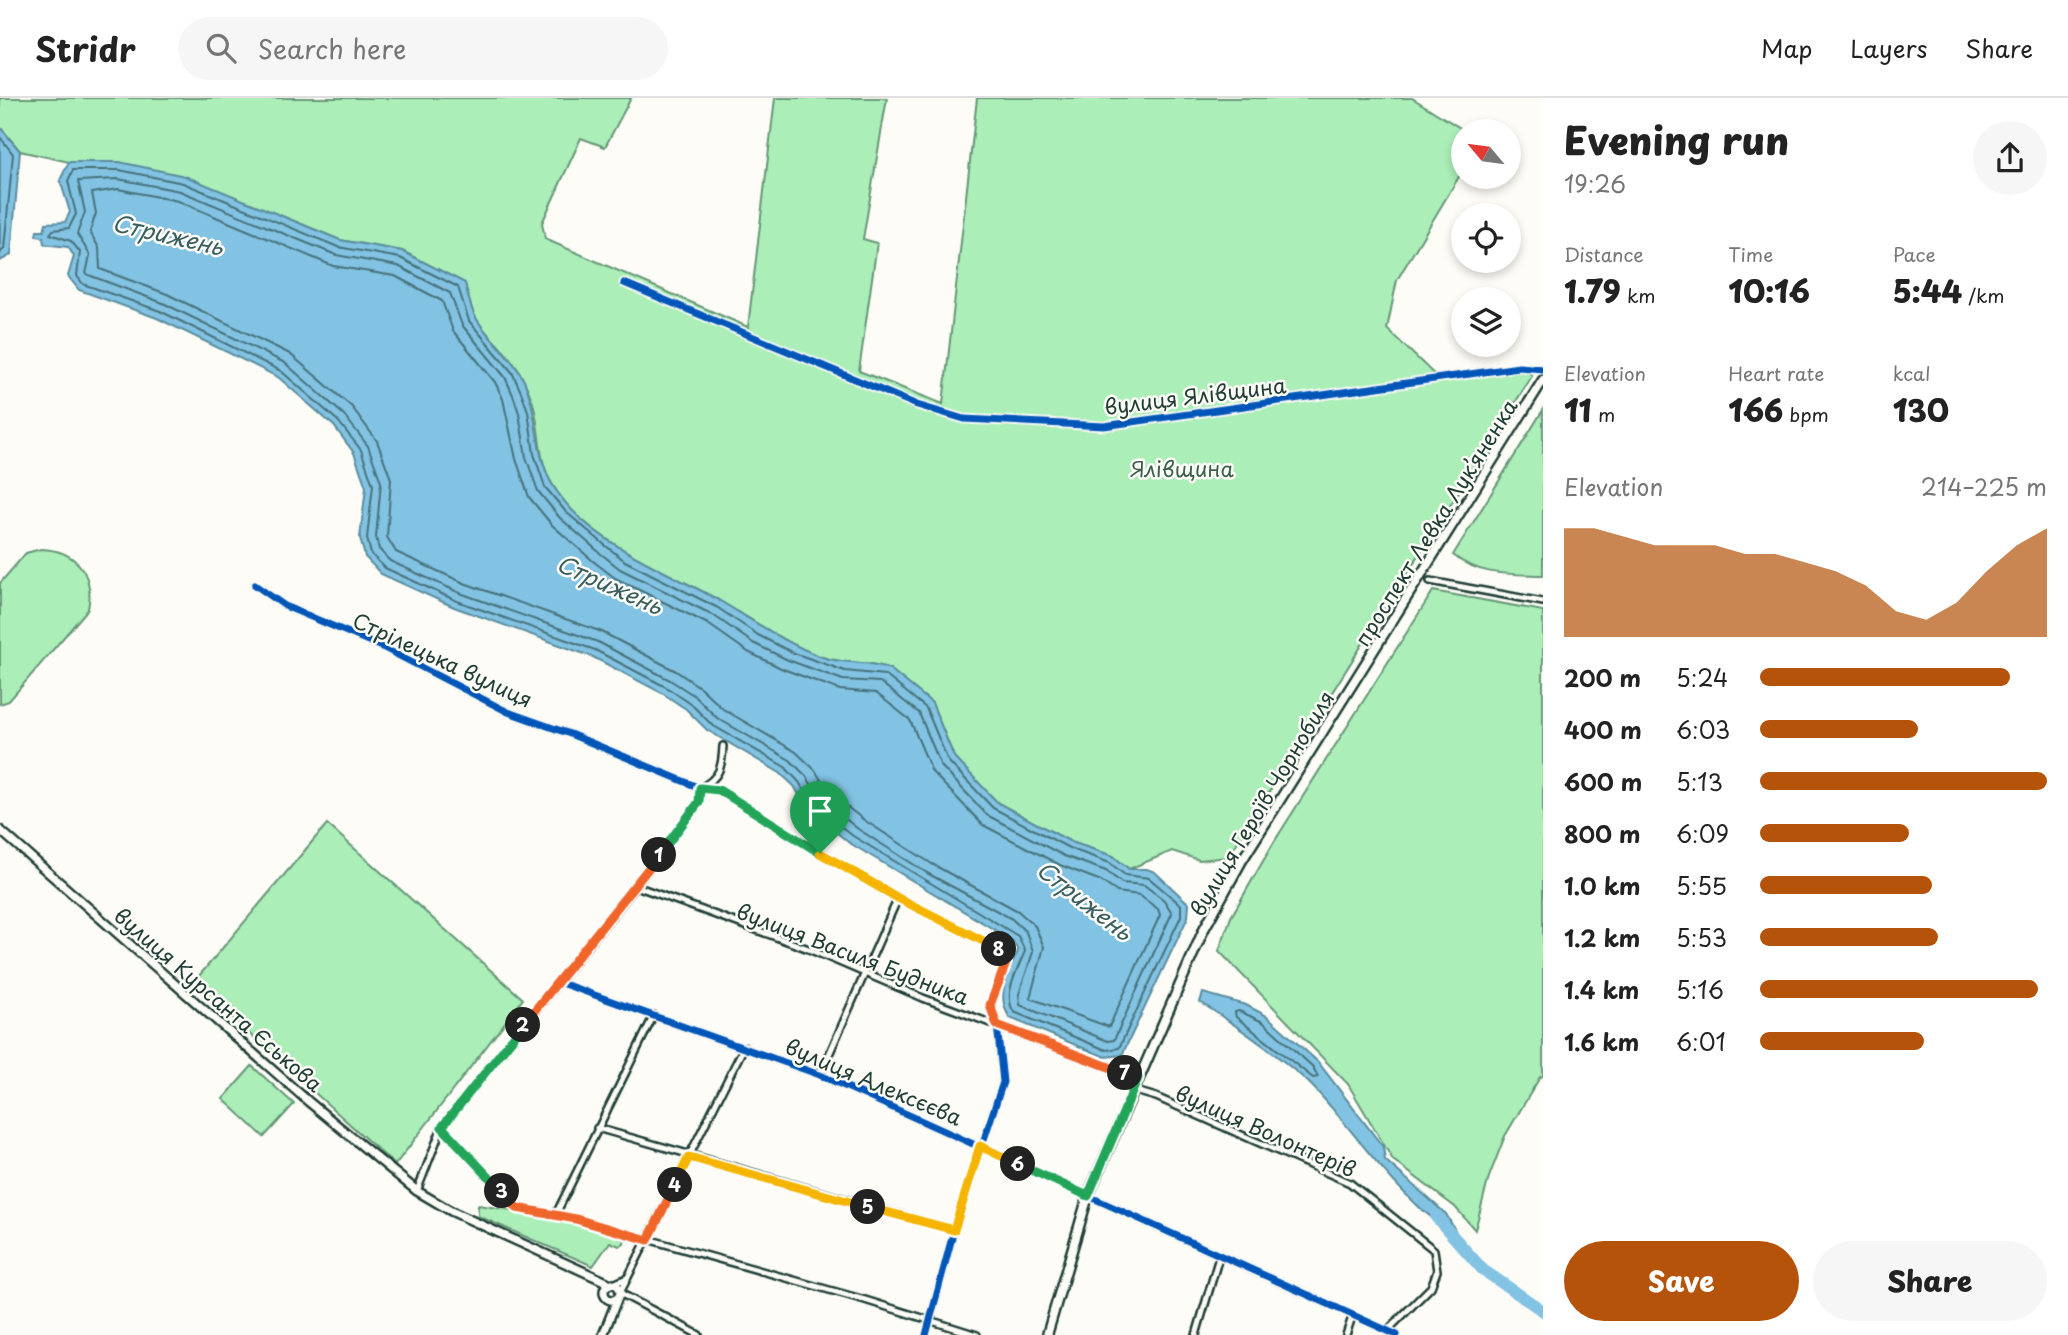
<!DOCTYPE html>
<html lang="en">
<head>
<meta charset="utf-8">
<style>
  :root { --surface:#fff; --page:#f6f6f6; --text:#222; --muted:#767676; --line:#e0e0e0; --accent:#b45309 }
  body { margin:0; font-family:"Playpen Sans",sans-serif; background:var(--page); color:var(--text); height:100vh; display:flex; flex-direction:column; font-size:26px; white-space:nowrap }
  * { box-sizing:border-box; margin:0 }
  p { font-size:23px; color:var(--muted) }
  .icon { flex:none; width:38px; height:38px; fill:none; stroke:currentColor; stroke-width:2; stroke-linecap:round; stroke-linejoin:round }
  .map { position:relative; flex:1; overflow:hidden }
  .sheet { display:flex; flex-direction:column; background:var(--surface); width:525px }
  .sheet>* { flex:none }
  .needle { width:46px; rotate:299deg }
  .fabs { position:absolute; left:1451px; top:21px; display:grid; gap:14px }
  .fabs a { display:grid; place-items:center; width:70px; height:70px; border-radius:50%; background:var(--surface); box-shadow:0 4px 10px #0003; font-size:35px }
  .pin { position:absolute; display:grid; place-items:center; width:60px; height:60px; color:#fff; margin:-72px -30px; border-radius:50% 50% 50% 0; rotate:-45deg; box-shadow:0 0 7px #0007 }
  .pin .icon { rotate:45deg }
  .km { position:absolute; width:35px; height:35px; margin:-18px; border-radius:50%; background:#222; color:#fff; font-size:19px; line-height:35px; text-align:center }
  .round { display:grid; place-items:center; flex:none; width:74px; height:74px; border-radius:37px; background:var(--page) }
  .headline { display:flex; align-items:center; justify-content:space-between; height:119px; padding:0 21px }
  h1 { font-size:38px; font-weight:800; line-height:52px }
  .stats { display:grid; grid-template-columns:repeat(3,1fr); gap:10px; height:119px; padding:7px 21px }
  .stats div { display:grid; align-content:center }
  .stats b { font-size:30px; font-weight:800 }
  .stats small { font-size:19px; font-weight:400 }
  .stats p { font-size:19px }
  .chart { height:196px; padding:14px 21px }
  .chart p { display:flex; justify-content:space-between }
  .chart svg { width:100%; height:126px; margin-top:7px; fill:var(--accent); opacity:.7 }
  .primary-button { display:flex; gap:14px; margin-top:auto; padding:14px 21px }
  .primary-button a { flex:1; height:80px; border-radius:42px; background:var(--accent); color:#fff; font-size:28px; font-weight:800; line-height:80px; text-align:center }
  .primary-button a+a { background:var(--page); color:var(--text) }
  ul { padding:0 21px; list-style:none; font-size:23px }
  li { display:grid; grid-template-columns:112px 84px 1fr; align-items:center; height:52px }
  li i { height:18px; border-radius:9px; background:var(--accent) }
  header { display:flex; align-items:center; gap:42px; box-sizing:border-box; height:98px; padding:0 35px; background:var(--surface); border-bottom:2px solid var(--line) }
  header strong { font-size:33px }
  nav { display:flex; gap:38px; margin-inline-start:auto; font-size:24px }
  .search { width:490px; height:63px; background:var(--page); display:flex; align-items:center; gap:18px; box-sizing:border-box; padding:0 24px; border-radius:38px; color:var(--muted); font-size:26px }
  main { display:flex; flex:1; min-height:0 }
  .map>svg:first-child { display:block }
  .green { fill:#abeeb8; stroke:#659676; stroke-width:2 }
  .water { fill:#82c2e3; stroke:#5a8d9d; stroke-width:2 }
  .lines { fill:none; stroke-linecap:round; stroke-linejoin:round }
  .shore { stroke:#47727a; stroke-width:2 }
  .river { stroke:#82c2e3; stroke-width:12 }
  .minor-casing { stroke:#1f3d34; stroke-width:10 }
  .tertiary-casing { stroke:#1f3d34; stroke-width:12 }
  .secondary-casing { stroke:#1f3d34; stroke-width:13 }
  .minor { stroke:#fdfcf7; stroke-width:5 }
  .tertiary { stroke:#fdfcf7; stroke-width:7 }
  .secondary { stroke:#fdfcf7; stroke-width:8 }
  .cycleway-casing { stroke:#fdfcf7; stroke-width:11 }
  .cycleway { stroke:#0057b8; stroke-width:7 }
  .split-1-casing { stroke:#fff; stroke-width:14 }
  .split-2-casing { stroke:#fff; stroke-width:14 }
  .split-3-casing { stroke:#fff; stroke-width:14 }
  .split-4-casing { stroke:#fff; stroke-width:14 }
  .split-5-casing { stroke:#fff; stroke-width:14 }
  .split-6-casing { stroke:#fff; stroke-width:14 }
  .split-7-casing { stroke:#fff; stroke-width:14 }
  .split-8-casing { stroke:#fff; stroke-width:14 }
  .split-9-casing { stroke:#fff; stroke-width:14 }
  .split-1 { stroke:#22a559; stroke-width:9 }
  .split-2 { stroke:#f0652b; stroke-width:9 }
  .split-3 { stroke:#22a559; stroke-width:9 }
  .split-4 { stroke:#f0652b; stroke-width:9 }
  .split-5 { stroke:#f5b400; stroke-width:9 }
  .split-6 { stroke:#f5b400; stroke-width:9 }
  .split-7 { stroke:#22a559; stroke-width:9 }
  .split-8 { stroke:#f0652b; stroke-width:9 }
  .split-9 { stroke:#f5b400; stroke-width:9 }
  .labels { text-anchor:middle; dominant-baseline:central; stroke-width:5; stroke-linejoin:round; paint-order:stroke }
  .street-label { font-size:21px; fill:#1f3d34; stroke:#fdfcf7 }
  .park-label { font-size:21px; fill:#3b604e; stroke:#fdfcf7 }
  .water-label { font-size:23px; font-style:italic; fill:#385e60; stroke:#fdfcf7 }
</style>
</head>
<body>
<header>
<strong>Stridr</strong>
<div class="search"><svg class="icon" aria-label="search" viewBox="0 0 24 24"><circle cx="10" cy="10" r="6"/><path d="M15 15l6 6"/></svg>Search here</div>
<nav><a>Map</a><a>Layers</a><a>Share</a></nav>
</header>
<main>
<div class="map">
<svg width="1543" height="1237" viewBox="0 0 1543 1237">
  <rect width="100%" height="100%" fill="#fdfcf7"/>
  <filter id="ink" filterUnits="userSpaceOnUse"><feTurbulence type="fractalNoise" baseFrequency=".0143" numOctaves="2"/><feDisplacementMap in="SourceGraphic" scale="14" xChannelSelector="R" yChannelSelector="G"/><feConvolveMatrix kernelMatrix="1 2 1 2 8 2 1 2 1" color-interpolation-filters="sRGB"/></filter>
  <g filter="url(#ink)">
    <path class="green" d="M 0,0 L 631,0 L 605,49 L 581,40 L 542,125 L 545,141 L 748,229 L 775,0 L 887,0 L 863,141 L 877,145 L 859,273 L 943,306 L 977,0 L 1412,0 L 1465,33 L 1463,72 L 1397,182 L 1387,231 L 1442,284 L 1527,271 L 1532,278 L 1228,759 L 1199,762 L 1172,753 L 1129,771 L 1113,758 L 1071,744 L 998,705 L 954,659 L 932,605 L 890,571 C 870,562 844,567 822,559 C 785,545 754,523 720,503 C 664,471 587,445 552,386 C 539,364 540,337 535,313 C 533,301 527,290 522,279 C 511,255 489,242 476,220 C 470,210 468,196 464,185 L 402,153 L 340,142 L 248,104 L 143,71 L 119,64 L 69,64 L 20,53 L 0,29 Z
      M 1543,312 L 1543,477 C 1511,476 1478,478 1453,457 Z
      M 41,451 C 76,452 95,476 88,511 L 9,603 L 0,606 L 0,485 L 26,455 Z
      M 1433,493 L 1543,513 L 1543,978 L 1540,979 L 1505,1038 L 1489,1079 L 1475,1132 L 1455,1109 L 1393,1062 L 1348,986 L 1219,853 L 1231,819 L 1274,744 Z
      M 327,726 L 523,901 L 395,1067 L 193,885 Z
      M 252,968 L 294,1006 L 264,1039 L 223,1001 Z
      M 478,1107 L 557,1119 L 625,1140 L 624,1145 L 619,1148 L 610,1144 L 593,1168 L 478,1118 Z"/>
    <path class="water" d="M 0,29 L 20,53 L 11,157 L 0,163 Z
      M 69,64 L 119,64 L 185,78 L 340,142 L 402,153 L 465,185 C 468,196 470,210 476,220 C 490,244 513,258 524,283 C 539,316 534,355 552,386 C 587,445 664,471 720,503 C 754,523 785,545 822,559 C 844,567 870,562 890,571 L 932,605 L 954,659 L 998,705 L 1071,744 L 1113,758 L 1129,771 L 1147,771 L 1155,774 L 1189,806 L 1188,819 L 1122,957 L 1105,959 L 1010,920 C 995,898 1008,875 1018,853 L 1013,843 L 848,744 L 806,709 L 794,688 L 780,675 L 707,632 L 686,611 L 662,595 L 593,559 L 454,509 L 381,476 L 365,459 L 360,440 L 366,389 L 354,355 L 334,328 L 278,279 L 157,220 L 79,192 L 68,178 L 74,158 L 68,149 L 44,146 L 43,139 L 36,138 L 37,133 L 44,133 L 46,125 L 65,124 L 70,114 L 60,82 Z
      M 1203,895 L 1246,907 L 1267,918 L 1318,964 L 1383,1049 L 1385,1062 L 1446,1116 L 1455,1132 C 1410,1119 1346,1020 1308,984 C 1275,954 1237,928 1200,904 Z"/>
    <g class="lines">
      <path class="shore" d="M 0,39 L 13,56 L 4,151 L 0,155
        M 73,72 L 119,72 L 183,85 L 338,149 L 400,160 L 458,189 L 469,223 L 512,274 L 521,294 L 528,313 L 534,356 L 545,389 L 566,414 L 606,448 L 625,463 L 718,510 L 758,537 L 791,554 L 845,573 L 885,577 L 926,610 L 948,663 L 993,710 L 1069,750 L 1110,765 L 1125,777 L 1149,780 L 1181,807 L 1181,818 L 1119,950 L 1106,952 L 1014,914 C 1002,896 1018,872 1025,853 L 1018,838 L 853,738 L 812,705 L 799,684 L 785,669 L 712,627 L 691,606 L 666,589 L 595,552 L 457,503 L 385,470 L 371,456 L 367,440 L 373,387 L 361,352 L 338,323 L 281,273 L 160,213 L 83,186 L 77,178 L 80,154 L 71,143 L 50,136 L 53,132 L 69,130 L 76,116 L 68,83 Z
        M 118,81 L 180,93 L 336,157 L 398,168 L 450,195 L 462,227 L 505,279 L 513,297 L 519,315 L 526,359 L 538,393 L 560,420 L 600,455 L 620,471 L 713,517 L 753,545 L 788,562 L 843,582 L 880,584 L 919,615 L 941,668 L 987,717 L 1064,758 L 1106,773 L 1122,785 L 1144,787 L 1164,802 L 1172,815 L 1114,942 L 1108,943 L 1020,907 L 1019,896 L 1033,854 L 1026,834 L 1012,821 L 927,775 L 858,731 L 820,700 L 806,678 L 790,662 L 717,620 L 695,598 L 670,582 L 598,544 L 460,495 L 390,463 L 379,451 L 376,439 L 381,384 L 368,348 L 344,317 L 285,265 L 163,205 L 86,176 L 90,157 L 77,136 L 85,114 L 78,83 Z
        M 118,91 L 178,103 L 333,168 L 395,178 L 442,203 L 453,233 L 495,284 L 503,301 L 516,361 L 529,399 L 552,427 L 593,463 L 615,480 L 708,526 L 748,554 L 783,571 L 840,592 L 876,595 L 910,622 L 932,674 L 983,727 L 1060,767 L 1101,783 L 1117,794 L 1139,797 L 1158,811 L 1160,817 L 1109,929 L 1030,900 L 1044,849 L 1035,828 L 1018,813 L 932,766 L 864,722 L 828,694 L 815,672 L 796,654 L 723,611 L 701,590 L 676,573 L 602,534 L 464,485 L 396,454 L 387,439 L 391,381 L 377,343 L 352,309 L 290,256 L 167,196 L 100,171 L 99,150 L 90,134 L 96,115 L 92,95 Z
        M 1239,913 L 1263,924 L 1313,969 L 1318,979 L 1313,980 L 1236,919 L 1235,914 Z"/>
      <path class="river" d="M 1436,1119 L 1483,1172 L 1543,1213"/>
      <defs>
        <path id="minor" d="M 624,185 L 917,307 L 964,321 L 1104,328 L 1519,269 L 1543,271
          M 1430,483 L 1543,504
          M 255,487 L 285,508 L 380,548 L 508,614 L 570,636 L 700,690 L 719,692 L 898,800 L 999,850 L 1006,865 L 990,907 L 997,927 L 1003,984 L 954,1132 L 926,1237
          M 636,788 L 806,850 L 923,900 L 1138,980
          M 558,884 L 820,977 L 1397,1237
          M 820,977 L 898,800
          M 1132,992 L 1156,999 L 1350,1085 L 1434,1152 L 1437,1173 L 1431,1189 L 1387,1233
          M 442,1029 L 517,1110 L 576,1121 L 865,1202 L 977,1237
          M 597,1030 L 954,1132
          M 417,1093 L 442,1029 L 636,788 L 699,704 L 700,690 C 720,680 722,669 723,648
          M 556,1116 L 654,917
          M 613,1186 L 627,1180
          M 699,1237 L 620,1195 L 744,949
          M 1196,1237 L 1219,1159
          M 1346,1237 L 1352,1219"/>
        <path id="tertiary" d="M 0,732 L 309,1004 L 417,1093 L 451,1113 L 611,1186
          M604 1194a8 8 0 1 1 16 0a8 8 0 1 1-16 0Z
          M 603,1237 L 618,1199"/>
        <path id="secondary" d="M 1047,1237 L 1088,1098 L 1204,831 L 1241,764 L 1543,282"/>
      </defs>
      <use href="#minor" class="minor-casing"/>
      <use href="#tertiary" class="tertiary-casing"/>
      <use href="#secondary" class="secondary-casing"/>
      <use href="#minor" class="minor"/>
      <use href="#tertiary" class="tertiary"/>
      <use href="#secondary" class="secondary"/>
      <defs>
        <path id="cycleway" d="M 624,185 L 917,307 L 964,321 L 1104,328 L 1519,269 L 1543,271
          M 255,487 L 285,508 L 380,548 L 508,614 L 570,636 L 700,690 L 719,692 L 898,800 L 999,850 L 1006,865 L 990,907 L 997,927 L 1003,984 L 954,1132 L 926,1237
          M 558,884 L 820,977 L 1397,1237"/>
      </defs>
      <use href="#cycleway" class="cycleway-casing"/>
      <use href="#cycleway" class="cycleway"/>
    </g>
  </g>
  <g class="lines" filter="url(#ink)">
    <defs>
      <path id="split-1" d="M 659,757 L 699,704 L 700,690 L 719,692 L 820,755"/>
      <path id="split-2" d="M 523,927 L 659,757"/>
      <path id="split-3" d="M 502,1093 L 442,1029 L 523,927"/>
      <path id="split-4" d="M 502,1093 L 517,1110 L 576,1121 L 648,1142 L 675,1087"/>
      <path id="split-5" d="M 675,1087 L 689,1059 L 868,1109"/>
      <path id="split-6" d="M 868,1109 L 954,1132 L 980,1048 L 1018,1066"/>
      <path id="split-7" d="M 1018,1066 L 1088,1098 L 1138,980 L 1125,975"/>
      <path id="split-8" d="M 999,851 L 1006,865 L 990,907 L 997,927 L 1125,975"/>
      <path id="split-9" d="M 820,755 L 898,800 L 999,851"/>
    </defs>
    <use href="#split-1" class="split-1-casing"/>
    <use href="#split-2" class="split-2-casing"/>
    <use href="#split-3" class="split-3-casing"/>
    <use href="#split-4" class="split-4-casing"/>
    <use href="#split-5" class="split-5-casing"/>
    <use href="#split-6" class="split-6-casing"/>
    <use href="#split-7" class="split-7-casing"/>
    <use href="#split-8" class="split-8-casing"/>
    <use href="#split-9" class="split-9-casing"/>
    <use href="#split-1" class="split-1"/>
    <use href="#split-2" class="split-2"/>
    <use href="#split-3" class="split-3"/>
    <use href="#split-4" class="split-4"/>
    <use href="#split-5" class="split-5"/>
    <use href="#split-6" class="split-6"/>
    <use href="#split-7" class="split-7"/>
    <use href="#split-8" class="split-8"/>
    <use href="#split-9" class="split-9"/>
  </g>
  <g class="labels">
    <g class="street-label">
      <text transform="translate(1195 297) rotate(-7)">вулиця Ялівщина</text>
      <text transform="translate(1435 424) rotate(-58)">проспект Левка Лукʼяненка</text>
      <text transform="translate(443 561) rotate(25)">Стрілецька вулиця</text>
      <text transform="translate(1261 705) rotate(-59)">вулиця Героїв Чорнобиля</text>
      <text transform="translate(853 855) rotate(21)">вулиця Василя Будника</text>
      <text transform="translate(219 901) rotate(41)">вулиця Курсанта Єськова</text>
      <text transform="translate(874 983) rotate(23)">вулиця Алексєєва</text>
      <text transform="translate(1266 1032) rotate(24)">вулиця Волонтерів</text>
    </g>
    <g class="park-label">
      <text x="1182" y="370">Ялівщина</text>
    </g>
    <g class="water-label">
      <text transform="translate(168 136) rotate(13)">Стрижень</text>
      <text transform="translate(610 486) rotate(24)">Стрижень</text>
      <text transform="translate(1085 802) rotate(38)">Стрижень</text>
    </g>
  </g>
</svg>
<div class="fabs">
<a><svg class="needle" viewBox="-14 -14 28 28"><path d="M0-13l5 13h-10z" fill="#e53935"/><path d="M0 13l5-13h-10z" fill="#767676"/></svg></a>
<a><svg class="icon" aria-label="locate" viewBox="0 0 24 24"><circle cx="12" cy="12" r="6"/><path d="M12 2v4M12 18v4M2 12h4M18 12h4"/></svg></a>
<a><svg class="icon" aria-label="layers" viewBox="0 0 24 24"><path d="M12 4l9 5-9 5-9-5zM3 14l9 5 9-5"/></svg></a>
</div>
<div class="pin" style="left:820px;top:755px;background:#1e9e55"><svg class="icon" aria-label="arrive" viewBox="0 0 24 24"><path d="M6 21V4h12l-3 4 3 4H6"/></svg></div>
<b class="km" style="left:659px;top:757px">1</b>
<b class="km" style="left:523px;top:927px">2</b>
<b class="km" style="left:502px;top:1093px">3</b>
<b class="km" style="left:675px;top:1087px">4</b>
<b class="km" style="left:868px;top:1109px">5</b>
<b class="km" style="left:1018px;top:1066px">6</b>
<b class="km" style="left:1125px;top:975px">7</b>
<b class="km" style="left:999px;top:851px">8</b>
</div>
<section class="sheet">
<div class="headline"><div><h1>Evening run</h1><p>19:26</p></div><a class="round"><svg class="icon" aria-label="share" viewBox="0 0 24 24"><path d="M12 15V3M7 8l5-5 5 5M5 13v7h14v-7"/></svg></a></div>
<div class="stats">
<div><p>Distance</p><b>1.79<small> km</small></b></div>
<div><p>Time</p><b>10:16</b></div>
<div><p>Pace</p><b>5:44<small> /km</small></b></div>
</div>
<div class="stats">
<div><p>Elevation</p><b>11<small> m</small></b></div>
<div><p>Heart rate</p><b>166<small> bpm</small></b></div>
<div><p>kcal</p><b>130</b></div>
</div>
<div class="chart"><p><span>Elevation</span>214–225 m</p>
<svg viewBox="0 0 160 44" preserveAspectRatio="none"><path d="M0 44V6L10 6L20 9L30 12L40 12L50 12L60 15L70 15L80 18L90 21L100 26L110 35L120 38L130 32L140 21L150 12L160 6V44z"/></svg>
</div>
<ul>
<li><b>200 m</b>5:24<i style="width:87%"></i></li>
<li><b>400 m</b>6:03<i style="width:55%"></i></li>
<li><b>600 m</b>5:13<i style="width:100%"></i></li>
<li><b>800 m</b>6:09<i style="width:52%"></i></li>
<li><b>1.0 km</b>5:55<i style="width:60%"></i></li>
<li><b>1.2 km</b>5:53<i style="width:62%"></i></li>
<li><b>1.4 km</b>5:16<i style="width:97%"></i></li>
<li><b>1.6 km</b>6:01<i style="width:57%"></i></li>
</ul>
<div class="primary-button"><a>Save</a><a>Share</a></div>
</section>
</main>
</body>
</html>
